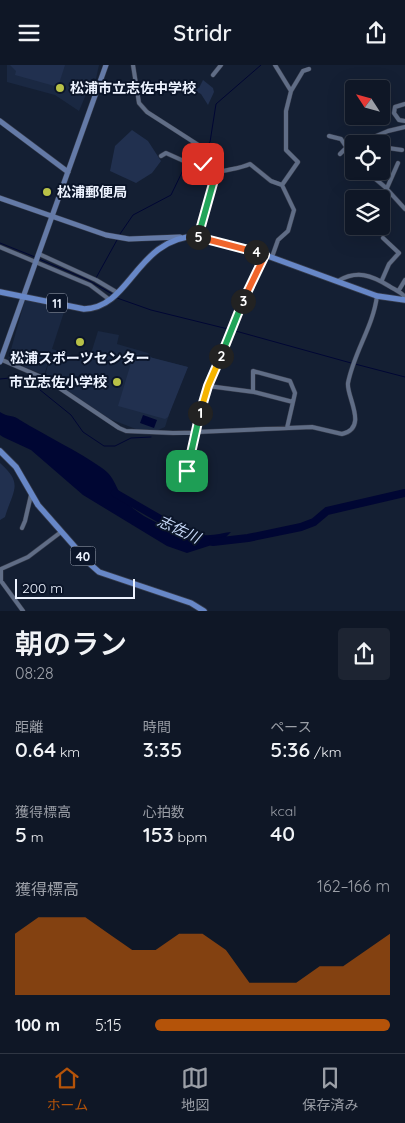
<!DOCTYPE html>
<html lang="ja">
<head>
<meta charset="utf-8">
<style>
  :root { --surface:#0f1726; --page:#1d2432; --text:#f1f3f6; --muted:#9b9fa7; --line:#2f3643; --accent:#b45309 }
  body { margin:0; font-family:Quicksand,"Noto Sans JP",sans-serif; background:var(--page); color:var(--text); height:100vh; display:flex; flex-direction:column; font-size:19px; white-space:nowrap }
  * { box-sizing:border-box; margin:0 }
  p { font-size:16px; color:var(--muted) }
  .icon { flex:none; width:28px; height:28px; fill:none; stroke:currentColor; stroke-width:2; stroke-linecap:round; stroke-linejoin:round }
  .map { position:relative; height:546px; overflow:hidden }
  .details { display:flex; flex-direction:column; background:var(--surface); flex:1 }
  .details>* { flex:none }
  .needle { width:32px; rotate:306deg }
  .controls { position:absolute; left:345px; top:15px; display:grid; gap:10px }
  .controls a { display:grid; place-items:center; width:45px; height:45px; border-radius:5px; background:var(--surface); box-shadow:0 5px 20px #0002,0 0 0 1px var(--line); font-size:25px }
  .scale { position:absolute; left:15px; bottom:12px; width:120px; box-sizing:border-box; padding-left:5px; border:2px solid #edf3ff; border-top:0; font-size:14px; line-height:18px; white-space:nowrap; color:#edf3ff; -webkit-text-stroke:4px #0b1529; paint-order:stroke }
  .pin { position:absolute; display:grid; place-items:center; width:42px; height:42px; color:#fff; margin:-21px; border-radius:10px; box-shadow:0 2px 8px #0006 }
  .km { position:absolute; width:25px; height:25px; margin:-12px; border-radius:50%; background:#222; color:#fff; font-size:14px; line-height:25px; text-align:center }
  .round { display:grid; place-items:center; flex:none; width:52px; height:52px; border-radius:5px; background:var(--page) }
  .overview { display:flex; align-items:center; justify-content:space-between; height:85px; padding:0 15px }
  h1 { font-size:28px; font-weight:600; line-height:38px }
  .metrics { display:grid; grid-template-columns:repeat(3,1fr); gap:8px; height:85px; padding:5px 15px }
  .metrics div { display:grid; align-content:center }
  .metrics b { font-size:21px; font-weight:600 }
  .metrics small { font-size:14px; font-weight:400 }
  .metrics p { font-size:14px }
  .chart { height:140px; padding:10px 15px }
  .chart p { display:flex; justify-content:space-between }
  .chart svg { width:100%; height:90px; margin-top:5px; fill:var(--accent); opacity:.7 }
  ul { padding:0 15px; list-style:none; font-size:16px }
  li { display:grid; grid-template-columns:80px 60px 1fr; align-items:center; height:38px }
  li i { height:12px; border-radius:6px; background:var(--accent) }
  header { display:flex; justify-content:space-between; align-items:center; height:65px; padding:0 15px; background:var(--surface); font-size:22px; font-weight:600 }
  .dock { display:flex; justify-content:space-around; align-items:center; height:70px; border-top:1px solid var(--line); background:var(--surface); font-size:14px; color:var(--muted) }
  .dock a { display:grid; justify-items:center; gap:2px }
  .dock .current { color:var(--accent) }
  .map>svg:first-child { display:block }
  .built { fill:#1a2842 }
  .green { fill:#21304f }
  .water { fill:#000633 }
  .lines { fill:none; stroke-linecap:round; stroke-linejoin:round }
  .stream { stroke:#000633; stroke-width:1 }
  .river { stroke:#000633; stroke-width:8 }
  .street-casing { stroke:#363c4c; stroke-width:5 }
  .secondary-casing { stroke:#363c4c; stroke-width:6 }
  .primary-casing { stroke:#363c4c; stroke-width:7 }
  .street { stroke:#606d86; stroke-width:4 }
  .secondary { stroke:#647aa7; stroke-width:5 }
  .primary { stroke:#6787c7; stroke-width:5.5 }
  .split-1-casing { stroke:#fff; stroke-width:10 }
  .split-2-casing { stroke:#fff; stroke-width:10 }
  .split-3-casing { stroke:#fff; stroke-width:10 }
  .split-4-casing { stroke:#fff; stroke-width:10 }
  .split-5-casing { stroke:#fff; stroke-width:10 }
  .split-6-casing { stroke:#fff; stroke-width:10 }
  .split-7-casing { stroke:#fff; stroke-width:10 }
  .split-1 { stroke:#22a559; stroke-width:6 }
  .split-2 { stroke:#f5b400; stroke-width:6 }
  .split-3 { stroke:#22a559; stroke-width:6 }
  .split-4 { stroke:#f0652b; stroke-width:6 }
  .split-5 { stroke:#f0652b; stroke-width:6 }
  .split-6 { stroke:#22a559; stroke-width:6 }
  .split-7 { stroke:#f5b400; stroke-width:6 }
  .poi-dot { fill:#b8c147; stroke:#0b1529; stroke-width:2 }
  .labels { text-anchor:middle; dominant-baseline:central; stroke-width:4; stroke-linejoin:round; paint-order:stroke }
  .shield { fill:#0b1529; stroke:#a9b0bf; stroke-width:1 }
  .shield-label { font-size:12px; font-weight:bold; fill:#edf3ff }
  .poi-label { font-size:14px; font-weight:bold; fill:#edf3ff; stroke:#0b1529; text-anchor:start }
  .water-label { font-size:15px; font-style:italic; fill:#c6d7f7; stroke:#0b1529 }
</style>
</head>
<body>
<header><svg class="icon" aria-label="menu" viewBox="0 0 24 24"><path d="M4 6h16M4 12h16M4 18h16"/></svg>Stridr<svg class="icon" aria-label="share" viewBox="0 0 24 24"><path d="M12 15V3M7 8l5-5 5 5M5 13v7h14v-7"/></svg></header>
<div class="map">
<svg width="405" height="546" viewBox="0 0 405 546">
  <rect width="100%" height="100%" fill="#141f33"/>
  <path class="built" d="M 7,0 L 99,0 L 96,14 L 93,13 L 79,46 L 55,30 L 7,17 Z
    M 25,235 L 65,244 L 52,284 L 89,295 L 98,266 L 119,270 L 117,279 L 148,288 L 152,293 L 188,302 L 174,334 L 165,362 L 156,366 L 136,364 L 107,353 L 45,311 L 51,289 L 44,310 L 8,295 Z"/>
  <path class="green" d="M 10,0 L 65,0 L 58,22 L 15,10 L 16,6 Z
    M 203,15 L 213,23 L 214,27 L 208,40 L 201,29 L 188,22 L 189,19 L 199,23 Z
    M 132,65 L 148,76 L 161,96 L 152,108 L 136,118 L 110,106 L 115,81 Z
    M 134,288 L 188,302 L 168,352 L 165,354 L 118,341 Z
    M 0,398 C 24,419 13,425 5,452 L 0,455 Z"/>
  <path class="water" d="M 0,347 C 7,352 14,350 20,355 C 46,371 78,386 102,403 C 117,413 116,428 128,439 C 147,457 179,468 204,470 C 213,471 222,468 231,467 L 221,477 L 187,488 L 167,481 L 83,430 L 31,385 L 3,372 L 0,370 Z
    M 143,350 L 157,355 L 154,363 L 140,358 Z"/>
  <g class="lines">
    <path class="stream" d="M 189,96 L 210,77 L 216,39 L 261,0
      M 120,169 L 133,150 L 171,130 L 186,99
      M 0,178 L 35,192
      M 39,194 L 88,215 L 114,230
      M 96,213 L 117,175
      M 117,233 L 151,245 L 228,264
      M 232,265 L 351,298
      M 355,299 L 405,312
      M 0,314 L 20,312 L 29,316 L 71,350 L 83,367 L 104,381 L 115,381 L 131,373 L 151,372"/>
    <path class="river" d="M 115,428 L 188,470
      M 213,477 L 248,473 L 301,462 L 314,457 L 327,446 L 405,428"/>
    <defs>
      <path id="street" d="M 133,0 L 139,38 L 147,47 L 203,83 L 216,108
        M 275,0 L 291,26 L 286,46 L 286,85 L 298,97 L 282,120
        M 213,10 L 221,0
        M 291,26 L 303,6 L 309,4
        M 405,39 L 395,42 L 394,48 L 399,55 L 405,56
        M 329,71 L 341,74 L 349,86
        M 357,79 L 388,66 L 405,62
        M 354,80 L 349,86 L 354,95
        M 381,82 L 402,85
        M 340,89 L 347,82
        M 161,91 L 166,88 L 186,97 L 212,99
        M 366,106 L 385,122 L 405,144
        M 387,123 L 398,98
        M 197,171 L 216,108 C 228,104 239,104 250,99 L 271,116 L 282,120 L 294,145 L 288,166 L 278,175 L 272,192
        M 0,182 L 90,220 L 110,235
        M 39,189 L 96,215 L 118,228
        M 382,215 L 389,199 L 399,188 L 383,173
        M 338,216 C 357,205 371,210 389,221 C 395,225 400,226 405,232
        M 399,225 L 405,215
        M 0,294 L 46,314 L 119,363 L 126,366 L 173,368 L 312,362 L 342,369 C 369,363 346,331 348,318 C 354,287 373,262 377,231
        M 208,321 L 254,327 L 293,337 L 287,363
        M 253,327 L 253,306 L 290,316 L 295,328 L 293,337
        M 187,406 L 208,321 L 245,229 L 265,190
        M 22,463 L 25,456 L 31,430
        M 23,546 L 1,516 L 1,504 L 28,492 L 61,467"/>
      <path id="secondary" d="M 0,56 L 68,107
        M 0,133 L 106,170 L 129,174 L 180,172
        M 0,297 L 106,0"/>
      <path id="primary" d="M 0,227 L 84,244 C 131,243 136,173 197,171 L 265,190 L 377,231 L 405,235
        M 0,386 L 16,402 L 38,440 L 90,499 L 99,507 L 191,538 L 204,546"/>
    </defs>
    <use href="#street" class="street-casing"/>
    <use href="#secondary" class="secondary-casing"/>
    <use href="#primary" class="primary-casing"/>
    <use href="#street" class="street"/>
    <use href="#secondary" class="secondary"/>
    <use href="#primary" class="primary"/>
  </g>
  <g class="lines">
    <defs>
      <path id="split-1" d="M 187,406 L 200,348"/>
      <path id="split-2" d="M 200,348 L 208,321 L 221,291"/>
      <path id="split-3" d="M 221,291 L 243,236"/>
      <path id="split-4" d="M 243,236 L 265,190 L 256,187"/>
      <path id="split-5" d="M 198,172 L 256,187"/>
      <path id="split-6" d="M 198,172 L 214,115"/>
      <path id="split-7" d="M 203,99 L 212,100 L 216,108 L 214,115"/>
    </defs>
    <use href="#split-1" class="split-1-casing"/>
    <use href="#split-2" class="split-2-casing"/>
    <use href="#split-3" class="split-3-casing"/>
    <use href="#split-4" class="split-4-casing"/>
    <use href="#split-5" class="split-5-casing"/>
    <use href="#split-6" class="split-6-casing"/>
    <use href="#split-7" class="split-7-casing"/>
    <use href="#split-1" class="split-1"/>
    <use href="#split-2" class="split-2"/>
    <use href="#split-3" class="split-3"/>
    <use href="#split-4" class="split-4"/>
    <use href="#split-5" class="split-5"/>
    <use href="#split-6" class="split-6"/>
    <use href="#split-7" class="split-7"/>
  </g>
  <g class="poi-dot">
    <circle cx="60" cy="23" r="5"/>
    <circle cx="47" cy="127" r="5"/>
    <circle cx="80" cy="277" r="5"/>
    <circle cx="117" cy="317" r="5"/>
  </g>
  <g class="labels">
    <g class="shield">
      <rect x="47" y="228.5" width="20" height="19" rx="4"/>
      <rect x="70.5" y="481.5" width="25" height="19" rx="4"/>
    </g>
    <g class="shield-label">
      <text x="57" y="238">11</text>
      <text x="83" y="491">40</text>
    </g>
    <g class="poi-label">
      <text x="70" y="23">松浦市立志佐中学校</text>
      <text x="57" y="127">松浦郵便局</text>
      <text x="80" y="293" text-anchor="middle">松浦スポーツセンター</text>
      <text x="107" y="317" text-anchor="end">市立志佐小学校</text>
    </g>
    <g class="water-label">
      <text transform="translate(179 464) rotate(25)">志佐川</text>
    </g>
  </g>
</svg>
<div class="controls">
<a><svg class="needle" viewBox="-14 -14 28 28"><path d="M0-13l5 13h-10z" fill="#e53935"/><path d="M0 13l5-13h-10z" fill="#9b9fa7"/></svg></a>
<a><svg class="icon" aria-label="locate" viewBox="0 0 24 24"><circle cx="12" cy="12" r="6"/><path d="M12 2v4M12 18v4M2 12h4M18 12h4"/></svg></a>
<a><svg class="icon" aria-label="layers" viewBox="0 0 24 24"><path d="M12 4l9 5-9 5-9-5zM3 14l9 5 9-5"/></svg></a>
</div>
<div class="scale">200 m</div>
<div class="pin" style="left:187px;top:406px;background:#1e9e55"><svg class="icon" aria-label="arrive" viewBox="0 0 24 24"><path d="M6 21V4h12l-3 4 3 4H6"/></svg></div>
<div class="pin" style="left:203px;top:99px;background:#d93025"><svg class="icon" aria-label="check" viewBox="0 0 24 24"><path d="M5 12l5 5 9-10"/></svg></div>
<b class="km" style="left:200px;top:348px">1</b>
<b class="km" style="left:221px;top:291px">2</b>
<b class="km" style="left:243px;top:236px">3</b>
<b class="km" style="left:256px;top:187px">4</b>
<b class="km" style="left:198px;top:172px">5</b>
</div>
<section class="details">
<div class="overview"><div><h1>朝のラン</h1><p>08:28</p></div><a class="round"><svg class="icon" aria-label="share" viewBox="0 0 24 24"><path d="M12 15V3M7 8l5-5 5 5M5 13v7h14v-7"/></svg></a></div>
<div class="metrics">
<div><p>距離</p><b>0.64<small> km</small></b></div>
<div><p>時間</p><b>3:35</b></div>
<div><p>ペース</p><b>5:36<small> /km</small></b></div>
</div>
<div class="metrics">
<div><p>獲得標高</p><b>5<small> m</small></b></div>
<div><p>心拍数</p><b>153<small> bpm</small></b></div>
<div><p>kcal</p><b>40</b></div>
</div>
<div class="chart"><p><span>獲得標高</span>162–166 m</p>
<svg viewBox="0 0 160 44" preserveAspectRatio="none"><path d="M0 44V14L10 6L20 6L30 6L40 14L50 22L60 22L70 14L80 14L90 22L100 38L110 38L120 38L130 30L140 30L150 22L160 14V44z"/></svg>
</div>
<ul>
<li><b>100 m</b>5:15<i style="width:100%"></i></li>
</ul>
</section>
<nav class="dock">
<a class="current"><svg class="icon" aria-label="home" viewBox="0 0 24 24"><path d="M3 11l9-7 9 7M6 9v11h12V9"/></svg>ホーム</a>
<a><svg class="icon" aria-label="map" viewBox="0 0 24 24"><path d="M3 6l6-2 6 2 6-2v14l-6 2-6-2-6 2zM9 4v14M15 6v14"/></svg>地図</a>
<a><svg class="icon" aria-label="saved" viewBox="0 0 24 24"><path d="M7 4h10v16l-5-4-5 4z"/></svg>保存済み</a>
</nav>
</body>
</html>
